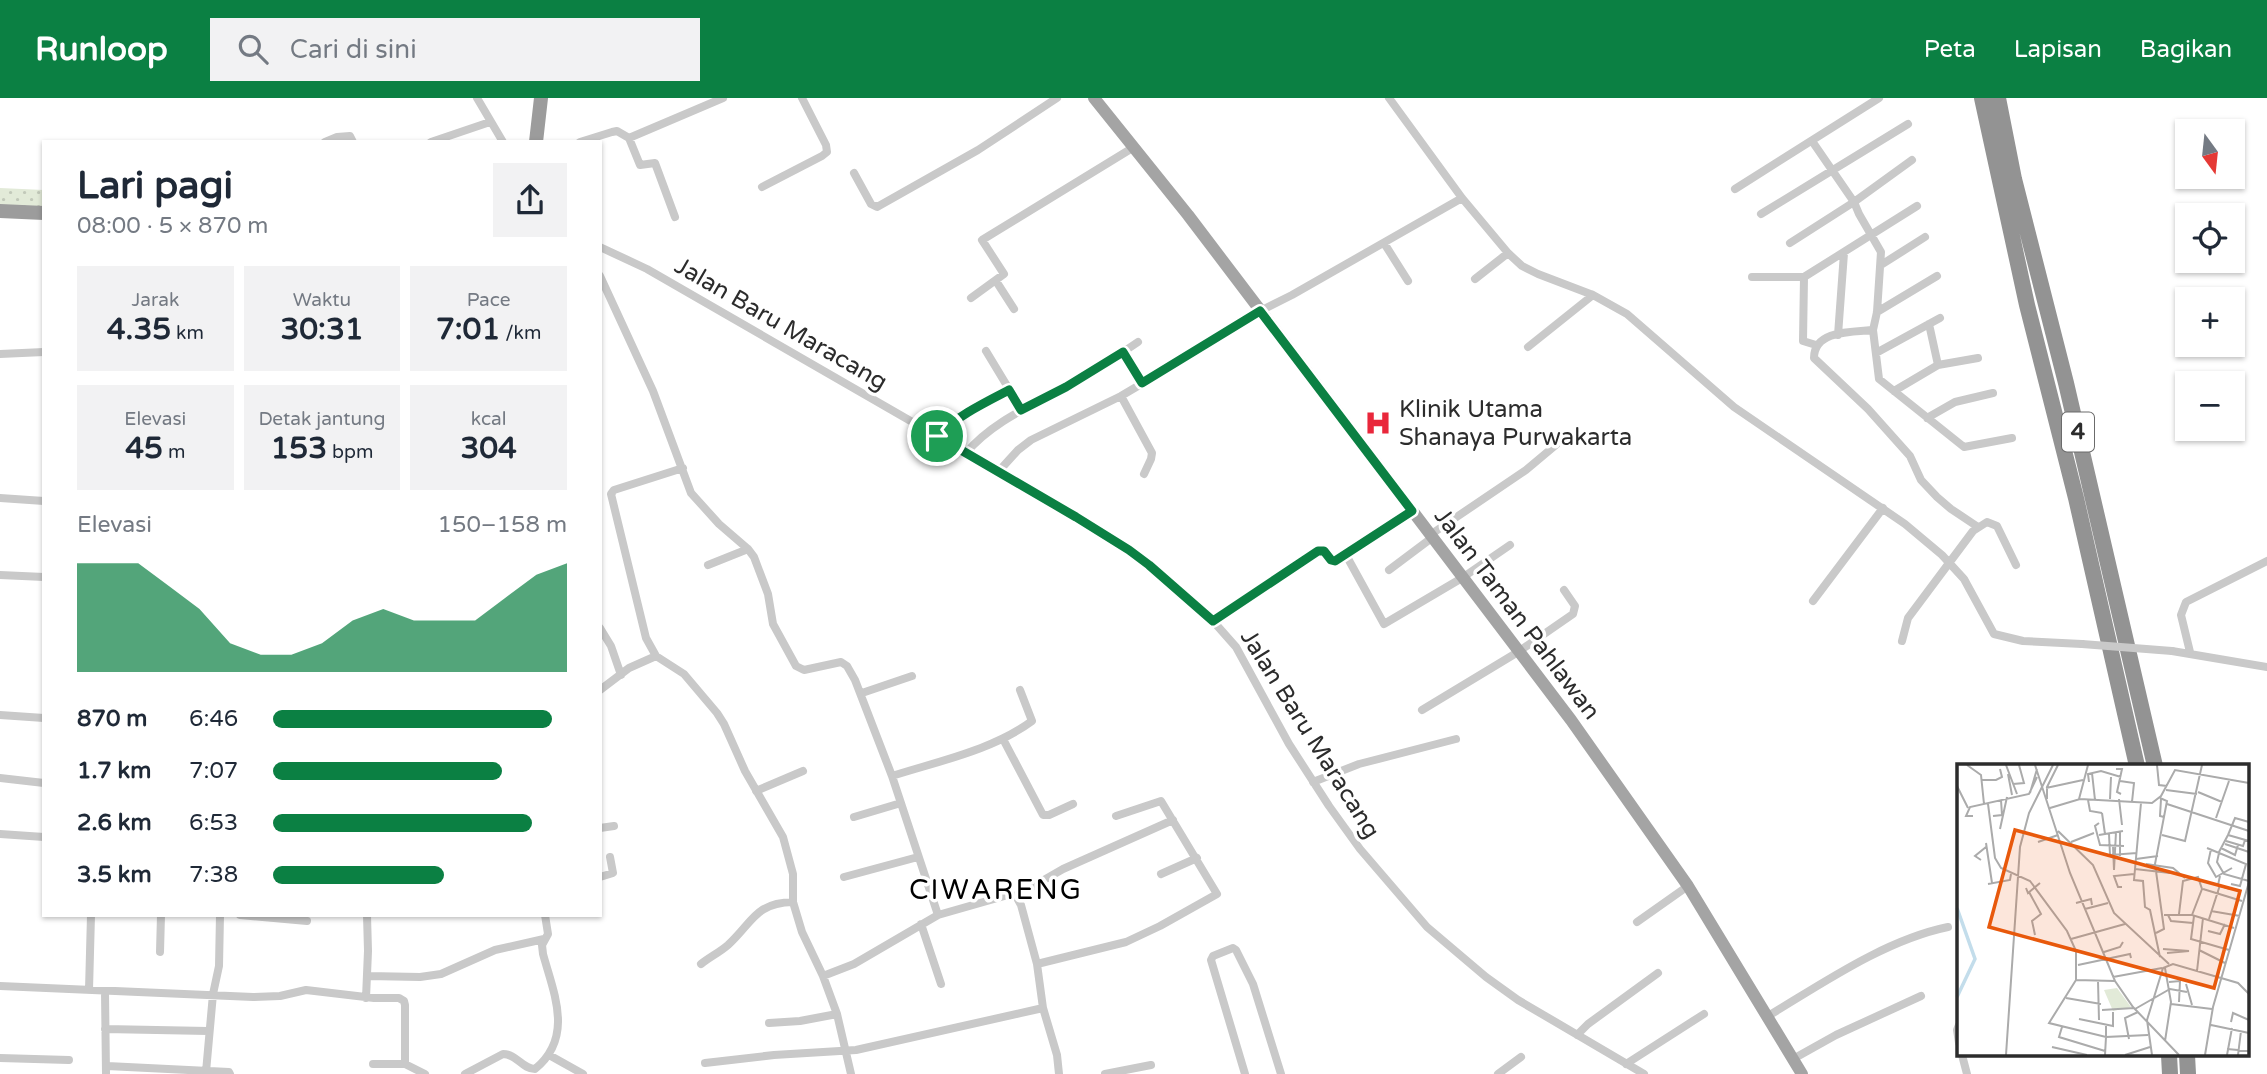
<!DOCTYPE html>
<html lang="id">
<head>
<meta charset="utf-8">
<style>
  :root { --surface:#fff; --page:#f2f2f3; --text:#1f2937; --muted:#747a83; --accent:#0b8043 }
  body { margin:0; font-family:"Varela Round",sans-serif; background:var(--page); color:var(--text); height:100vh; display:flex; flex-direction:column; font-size:26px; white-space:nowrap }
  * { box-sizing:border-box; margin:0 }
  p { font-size:23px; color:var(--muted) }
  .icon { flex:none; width:38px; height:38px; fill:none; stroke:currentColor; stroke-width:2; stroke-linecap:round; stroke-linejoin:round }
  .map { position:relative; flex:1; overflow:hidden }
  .panel { position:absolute; left:42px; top:42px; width:560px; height:777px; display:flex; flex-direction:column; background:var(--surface); border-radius:0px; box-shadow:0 2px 5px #0004 }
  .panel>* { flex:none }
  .needle { width:46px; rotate:165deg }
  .fabs { position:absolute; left:2175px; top:21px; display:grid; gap:14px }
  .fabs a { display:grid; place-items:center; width:70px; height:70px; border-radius:0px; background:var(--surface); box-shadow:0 2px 5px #0004; font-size:35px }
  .pin { position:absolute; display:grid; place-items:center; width:60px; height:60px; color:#fff; margin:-30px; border:4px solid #fff; border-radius:50%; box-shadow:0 2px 7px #0007 }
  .round { display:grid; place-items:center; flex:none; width:74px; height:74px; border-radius:0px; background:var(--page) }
  .overview { display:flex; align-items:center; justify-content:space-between; height:119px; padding:0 35px }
  h1 { font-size:38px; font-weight:700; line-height:52px }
  .stats { display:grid; grid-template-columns:repeat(3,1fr); gap:10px; height:119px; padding:7px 35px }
  .stats div { display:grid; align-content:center; border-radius:0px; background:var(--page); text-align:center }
  .stats b { font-size:30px; font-weight:700 }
  .stats small { font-size:19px; font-weight:400 }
  .stats p { font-size:19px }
  .chart { height:196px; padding:14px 35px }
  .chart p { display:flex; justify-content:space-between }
  .chart svg { width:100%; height:126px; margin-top:7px; fill:var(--accent); opacity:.7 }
  ul { padding:0 35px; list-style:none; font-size:23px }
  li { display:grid; grid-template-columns:112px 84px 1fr; align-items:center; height:52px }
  li i { height:18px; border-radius:9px; background:var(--accent) }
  header { display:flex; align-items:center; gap:42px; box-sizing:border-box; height:98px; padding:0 35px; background:var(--accent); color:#fff }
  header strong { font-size:33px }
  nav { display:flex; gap:38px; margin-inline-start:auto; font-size:24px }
  .search { width:490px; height:63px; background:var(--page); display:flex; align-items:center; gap:18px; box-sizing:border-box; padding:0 24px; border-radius:0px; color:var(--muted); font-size:26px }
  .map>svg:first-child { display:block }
  .grass { fill:url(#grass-dots) }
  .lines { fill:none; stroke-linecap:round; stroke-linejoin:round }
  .minor { stroke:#c9c9c9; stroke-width:8 }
  .primary { stroke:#a4a4a4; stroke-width:12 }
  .trunk { stroke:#9c9c9c; stroke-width:14 }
  .motorway { stroke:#939393; stroke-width:16 }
  .minor-bridge { stroke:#c9c9c9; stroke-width:8 }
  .route-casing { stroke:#fff; stroke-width:14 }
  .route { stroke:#0b8043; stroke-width:9 }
  .labels { text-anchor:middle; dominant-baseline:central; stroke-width:7; stroke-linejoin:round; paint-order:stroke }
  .shield { fill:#fff; stroke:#6b6b6b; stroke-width:2 }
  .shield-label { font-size:23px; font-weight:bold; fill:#2c2c2c }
  .street-label { font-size:24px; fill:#2c2c2c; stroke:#fff }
  .poi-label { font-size:24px; fill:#2c2c2c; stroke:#fff; text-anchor:start }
  .quarter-label { font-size:28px; letter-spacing:2px; fill:#000; stroke:#fff }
  .inset-river { fill:none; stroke:#c3ddeb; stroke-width:3.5 }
  .inset-road { fill:none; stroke:#ababab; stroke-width:2 }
  .view { fill:#e8590c; fill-opacity:0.15; stroke:#e8590c; stroke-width:3.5 }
  .inset-edge { fill:none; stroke:#2c2c2c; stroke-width:3.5 }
</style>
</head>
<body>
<header>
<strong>Runloop</strong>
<div class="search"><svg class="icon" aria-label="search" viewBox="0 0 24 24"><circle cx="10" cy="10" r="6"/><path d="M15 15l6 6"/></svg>Cari di sini</div>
<nav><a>Peta</a><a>Lapisan</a><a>Bagikan</a></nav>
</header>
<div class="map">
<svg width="2267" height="976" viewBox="0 0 2267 976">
  <defs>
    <pattern id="grass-dots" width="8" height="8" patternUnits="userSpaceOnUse" patternTransform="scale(1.75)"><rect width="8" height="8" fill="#e2ead8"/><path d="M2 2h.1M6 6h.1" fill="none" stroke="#c2c9ba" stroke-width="1.8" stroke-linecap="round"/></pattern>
  </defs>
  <rect width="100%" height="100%" fill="#fff"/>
  <path class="grass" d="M 0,90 L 44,92 L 44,109 L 0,107 Z"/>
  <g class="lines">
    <path class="minor" d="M 477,0 L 503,44
      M 1389,0 L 1462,100 L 1508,155 L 1522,168 L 1538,176 L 1593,197 L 1627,216 L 1734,309 L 1905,426 L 1942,457 L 1964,481 L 1994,536 L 2023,543 L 2082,546
      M 629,40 L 640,67 L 655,65 L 675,119
      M 1812,43 L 1854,104 L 1859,116 L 1881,154 L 1877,214 L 1873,232 C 1852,234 1814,232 1814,260 L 1868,311 L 1910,358 L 1921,382 L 1937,399 L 1951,411 L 1978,429
      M 325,44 L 337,39 L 350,38 L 353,44
      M 431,44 L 490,24
      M 580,44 L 612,34 L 617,33 L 629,40 L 723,0
      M 854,75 L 871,106 L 877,109 L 978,52 L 1057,0
      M 762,89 L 822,58 L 827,54 L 826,47 L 802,0
      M 1735,91 L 1879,0
      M 1761,116 L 1908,26
      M 1384,145 L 1408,183
      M 1790,145 L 1854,104 L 1912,62
      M 600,149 L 647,171 L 1053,405 L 1149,467 L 1213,523 L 1236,549 L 1289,646 L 1329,708 L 1360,751 L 1427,829 L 1486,879 L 1518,902 L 1644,976
      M 1881,167 L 1925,139
      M 600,178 L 653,293 L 691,395 L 719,426 L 748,451 L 754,459 L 768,496 L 773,526 L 796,568 L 804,572 L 841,564 L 847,568 L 855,582 L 892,678 L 938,817 L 1008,797 L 1016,798 L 1021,807 L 1037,866 L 1043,910 L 1057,957 L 1059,976
      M 1752,179 L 1804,179 L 1917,108
      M 1804,179 L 1803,243 L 1816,247
      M 1475,181 L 1508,155
      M 996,183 L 1014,211
      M 971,200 L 1004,176 L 982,142 L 1134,49
      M 1877,214 L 1937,178
      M 1929,226 L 1938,267
      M 1873,232 L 1879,281 L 1964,349 L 2012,340
      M 1838,237 L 1844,155
      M 1528,249 L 1593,197
      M 986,253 L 1021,311
      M 1123,254 L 1142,286
      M 1876,255 L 1940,220
      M 0,256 L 44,254
      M 1894,293 L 1938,267 L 1978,260
      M 1121,298 L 1152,355 L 1151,361 L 1144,376
      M 1927,320 L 1955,304 L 1993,295
      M 937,338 L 946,329 L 1009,292
      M 966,355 C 993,323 1033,307 1069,287 C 1093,274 1116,259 1138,244
      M 683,370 L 614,392 L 611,396 L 646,540 L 656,558 L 684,576 L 717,615 L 724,626 L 745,673 L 783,739 L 793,776 L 793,804 L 802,834 L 823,878 L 837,916 L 851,976
      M 998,374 L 1018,352 L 1031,342 L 1121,298 L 1204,249 L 1260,213 L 1292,197 L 1462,100
      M 0,400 L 44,403
      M 1430,437 L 1526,372 L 1557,346
      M 1346,457 L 1384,526 L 1462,480 L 1510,447
      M 708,467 L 748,451
      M 1389,472 L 1433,439
      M 0,477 L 44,479
      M 1813,503 L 1883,410
      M 1213,523 L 1318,453 L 1324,453 L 1330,462 L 1335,463 L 1412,413
      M 600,530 L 611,548 L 621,577
      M 1902,543 L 1908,520 L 1973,433 L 1987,424 L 1997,428 L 2016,467
      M 2172,553 L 2267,569
      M 2190,554 L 2181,517 L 2186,504 L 2267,463
      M 600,592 L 629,570 L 656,558
      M 862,595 L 912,578
      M 1422,612 L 1518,554 L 1573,516 L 1575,508 L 1564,492
      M 0,617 L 44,620
      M 1003,641 L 1043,717 L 1049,717 L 1073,706
      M 892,678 C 939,663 993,652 1032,623 L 1020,592
      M 0,680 L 44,685
      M 1313,684 L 1359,666 L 1456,641
      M 756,693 L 803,673
      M 854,719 L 901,705
      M 600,730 L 614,728
      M 0,736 L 44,739
      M 1161,776 L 1197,760
      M 600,779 L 613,775 L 610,759
      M 844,779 L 918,759
      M 1016,798 L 1063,771 L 1173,722
      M 240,817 L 307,823
      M 1637,824 L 1688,788
      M 921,826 L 941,886
      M 160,854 L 161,817
      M 701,866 C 710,859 720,854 728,847 C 753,824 755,805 793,804
      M 1037,866 L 1126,844 L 1160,828 L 1217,796 L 1161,703 L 1116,718
      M 368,878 L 420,879 L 441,876 L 495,852 L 544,841
      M 823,878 L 854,866 L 938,817
      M 0,888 L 253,899 L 280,898 L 306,892 L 374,900 L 399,900 L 404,903 L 405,907 L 405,966 L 425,976
      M 89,892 L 91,817
      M 105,894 L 106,976
      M 366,900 L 368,853 L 367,817
      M 1768,918 C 1823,885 1885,842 1948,829
      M 769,925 L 800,923 L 837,916
      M 1959,927 L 1957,932 L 1959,945
      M 105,931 L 208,933
      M 1577,937 L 1588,926 L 1658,875
      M 549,957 L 583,976
      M 1962,957 L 1967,976
      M 0,960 L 69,962
      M 1793,961 L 1836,937 L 1921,898
      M 705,965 L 774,957 L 856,952 L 1043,910
      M 373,966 L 405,966
      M 1626,966 L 1704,916
      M 107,968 L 229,974 L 230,976
      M 206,974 L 213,896 L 219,868 L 220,817
      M 465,976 L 503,956 C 517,956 522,971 535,971 C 574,939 554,896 543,856 L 542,847 L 548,836 L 545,817
      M 1105,976 L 1151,967
      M 1245,976 L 1211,862 L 1213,858 L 1233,850 L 1236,852 L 1253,886 L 1281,976
      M 1498,976 L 1521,959"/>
    <path class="primary" d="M 1094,0 L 1188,117 L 1571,622 L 1688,788 L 1802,976"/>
    <path class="trunk" d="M 536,44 L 541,0
      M 0,113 L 44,115"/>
    <path class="motorway" d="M 1982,0 L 2027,207 L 2076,400 L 2137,668
      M 1998,0 L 2014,81 L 2066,285 L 2155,668
      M 2169,957 L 2170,976
      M 2187,957 L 2188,976"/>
    <path class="minor-bridge" d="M 2082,546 L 2172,553"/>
  </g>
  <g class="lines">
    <defs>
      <path id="route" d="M 1260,213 L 1412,413 L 1335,463 L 1331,462 L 1324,453 L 1318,453 L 1213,523 L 1149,467 L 1129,452 L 1076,419 L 937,338 C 957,318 984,305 1009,292 L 1021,312 L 1066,289 L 1123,254 L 1142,285 Z"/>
    </defs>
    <use href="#route" class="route-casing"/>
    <use href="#route" class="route"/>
  </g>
  <defs>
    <symbol id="hospital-bare" viewBox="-9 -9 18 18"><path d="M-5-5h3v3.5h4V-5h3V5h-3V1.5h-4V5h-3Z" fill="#e9273b" stroke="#fff" stroke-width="2.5" paint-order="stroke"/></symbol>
  </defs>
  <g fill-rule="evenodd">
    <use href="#hospital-bare" x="1359" y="306" width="38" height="38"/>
  </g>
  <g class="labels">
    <rect class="shield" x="2062" y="314.5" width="32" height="39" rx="5"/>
    <g class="shield-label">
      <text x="2078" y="334">4</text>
    </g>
    <g class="street-label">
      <text transform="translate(781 226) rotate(30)">Jalan Baru Maracang</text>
      <text transform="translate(1517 516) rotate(53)">Jalan Taman Pahlawan</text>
      <text transform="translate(1310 636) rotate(58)">Jalan Baru Maracang</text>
    </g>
    <g class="poi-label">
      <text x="1399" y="311">Klinik Utama<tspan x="1399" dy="28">Shanaya Purwakarta</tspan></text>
    </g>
    <g class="quarter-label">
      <text x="996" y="792">CIWARENG</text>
    </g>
  </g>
  <g transform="translate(1957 666)">
    <rect width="292" height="292" fill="#fff"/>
    <path d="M 160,224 L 174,243 L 156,247 L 147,226 Z" fill="#e2ead8"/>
    <path class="inset-river" d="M 0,144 L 18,195 L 0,233"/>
    <path class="inset-road" d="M 10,1 L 24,11 L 27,40M 49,1 L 60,30M 78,1 L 113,109 L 158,217 L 176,243 L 222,291M 200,1 L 202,21 L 210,22M 159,5 L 165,5 L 160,28 L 164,30M 135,9 L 138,36M 51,10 L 55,31M 24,16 L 39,16 L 45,13 L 43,5M 163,17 L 177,19 L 175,38M 132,18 L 131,10 L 144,7 L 164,13M 56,20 L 67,19 L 62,1M 0,22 L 11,44M 89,24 L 126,16M 209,26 L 240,30M 241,28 L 265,38M 73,29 L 80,5M 90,35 L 90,23 L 101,1M 122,35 L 131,1M 153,35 L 154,13M 162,35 L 165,61M 204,35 L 203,52 L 207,53M 131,36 L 133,47 L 145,49M 184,39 L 177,116 L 186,117 L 188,143 L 193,146 L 203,193M 31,40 L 38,94 L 44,104 L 73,117 L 110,167 L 119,187 L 119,216 L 92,259 L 149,273 L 149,262M 210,40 L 292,67M 93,44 L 123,35 L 195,39 L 204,32 L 218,6 L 292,19M 145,49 L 148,70M 16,52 L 9,52 L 13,43 L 72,30 L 80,13M 36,52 L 45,51 L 44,36M 259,54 L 272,17M 142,59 L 138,62 L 143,81 L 167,82M 43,65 L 50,33M 101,67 L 136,101 L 157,149 L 212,200M 163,67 L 163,92M 152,70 L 153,91 L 180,89M 142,71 L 166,67M 205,71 L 228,77 L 245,1M 271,71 L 278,54 L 292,58M 269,77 L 286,82 L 288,76M 81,78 L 101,71M 114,78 L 137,69M 29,79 L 35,119M 268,80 L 292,88M 156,82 L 157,106 L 159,68M 250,84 L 289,100 L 283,122 L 274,120M 264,84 L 278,91 L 281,81M 254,85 L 251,99 L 259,113 L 275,104M 262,88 L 271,71 L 292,77M 262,89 L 260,98 L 267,110 L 292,117M 179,95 L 201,92M 24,96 L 18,92 L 29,83M 189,100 L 216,104 L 228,114M 178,105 L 213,109M 263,112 L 261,121 L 273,125M 31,120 L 53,116 L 54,110M 165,123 L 161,123 L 157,112 L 177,110M 69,124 L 71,129 L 83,119M 246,125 L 285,137M 72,128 L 84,150 L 75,157 L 78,171M 119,139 L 134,135 L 135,141M 128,145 L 151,139M 254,147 L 283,152M 222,150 L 226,117 L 241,113 L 245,125 L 235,151M 207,151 L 235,151 L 277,164M 211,151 L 214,157 L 236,159M 237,152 L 234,175 L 272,186M 252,155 L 263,121M 251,167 L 263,170 L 268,160M 199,169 L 207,165 L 198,100 L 210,37 L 203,34M 114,175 L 168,160M 206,185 L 232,187 L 210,189M 242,186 L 268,199M 147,188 L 163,183 L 166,178M 121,201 L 173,190 L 174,194M 208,204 L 214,238 L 208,277M 240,207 L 246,154M 156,213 L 205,204M 264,214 L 281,219 L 292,230M 119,216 L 158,217M 141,217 L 142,256M 212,218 L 223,217 L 222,238M 229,220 L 235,241M 109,234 L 144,240M 214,240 L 255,245M 178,245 L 213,225 L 230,228M 145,246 L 177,244M 122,255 L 156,262 L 156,248M 274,258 L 276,249 L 292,256M 254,261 L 292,269M 105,263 L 102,273 L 148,287M 172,275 L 168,254 L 181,248M 95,283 L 130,291M 270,285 L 292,287M 49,291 L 63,83 L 72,49 L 96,1M 148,291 L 149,273 L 191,271M 168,291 L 193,283M 195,291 L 190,256 L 206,204 L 216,200 L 264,214M 248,291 L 256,243 L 292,118M 270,291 L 275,264M 281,291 L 284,267"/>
    <path class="view" d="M 58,66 L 283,127 L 257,224 L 32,163 Z"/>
    <rect width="292" height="292" class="inset-edge"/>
  </g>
</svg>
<div class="fabs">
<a><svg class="needle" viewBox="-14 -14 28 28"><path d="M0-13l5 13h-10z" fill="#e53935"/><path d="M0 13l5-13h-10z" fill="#747a83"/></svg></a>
<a><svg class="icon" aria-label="locate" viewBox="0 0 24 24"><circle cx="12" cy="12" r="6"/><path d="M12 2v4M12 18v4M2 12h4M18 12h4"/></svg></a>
<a>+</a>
<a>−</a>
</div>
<div class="pin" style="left:937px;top:338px;background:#1e9e55"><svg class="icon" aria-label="arrive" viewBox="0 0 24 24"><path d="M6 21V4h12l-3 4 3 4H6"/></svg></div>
<section class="panel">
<div class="overview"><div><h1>Lari pagi</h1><p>08:00 · 5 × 870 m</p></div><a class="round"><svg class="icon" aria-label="share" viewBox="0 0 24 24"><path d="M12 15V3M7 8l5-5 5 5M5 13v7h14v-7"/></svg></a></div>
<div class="stats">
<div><p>Jarak</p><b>4.35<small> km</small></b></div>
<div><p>Waktu</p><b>30:31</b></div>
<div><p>Pace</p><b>7:01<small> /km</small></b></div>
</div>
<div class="stats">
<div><p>Elevasi</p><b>45<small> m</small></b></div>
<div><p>Detak jantung</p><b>153<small> bpm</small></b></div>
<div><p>kcal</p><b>304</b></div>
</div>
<div class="chart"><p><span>Elevasi</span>150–158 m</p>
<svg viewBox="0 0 160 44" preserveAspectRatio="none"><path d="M0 44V6L10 6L20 6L30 14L40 22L50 34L60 38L70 38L80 34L90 26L100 22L110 26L120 26L130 26L140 18L150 10L160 6V44z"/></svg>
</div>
<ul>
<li><b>870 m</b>6:46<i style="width:95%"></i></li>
<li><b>1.7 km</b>7:07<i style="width:78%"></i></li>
<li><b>2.6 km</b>6:53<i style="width:88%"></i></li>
<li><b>3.5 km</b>7:38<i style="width:58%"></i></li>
</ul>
</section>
</div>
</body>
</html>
